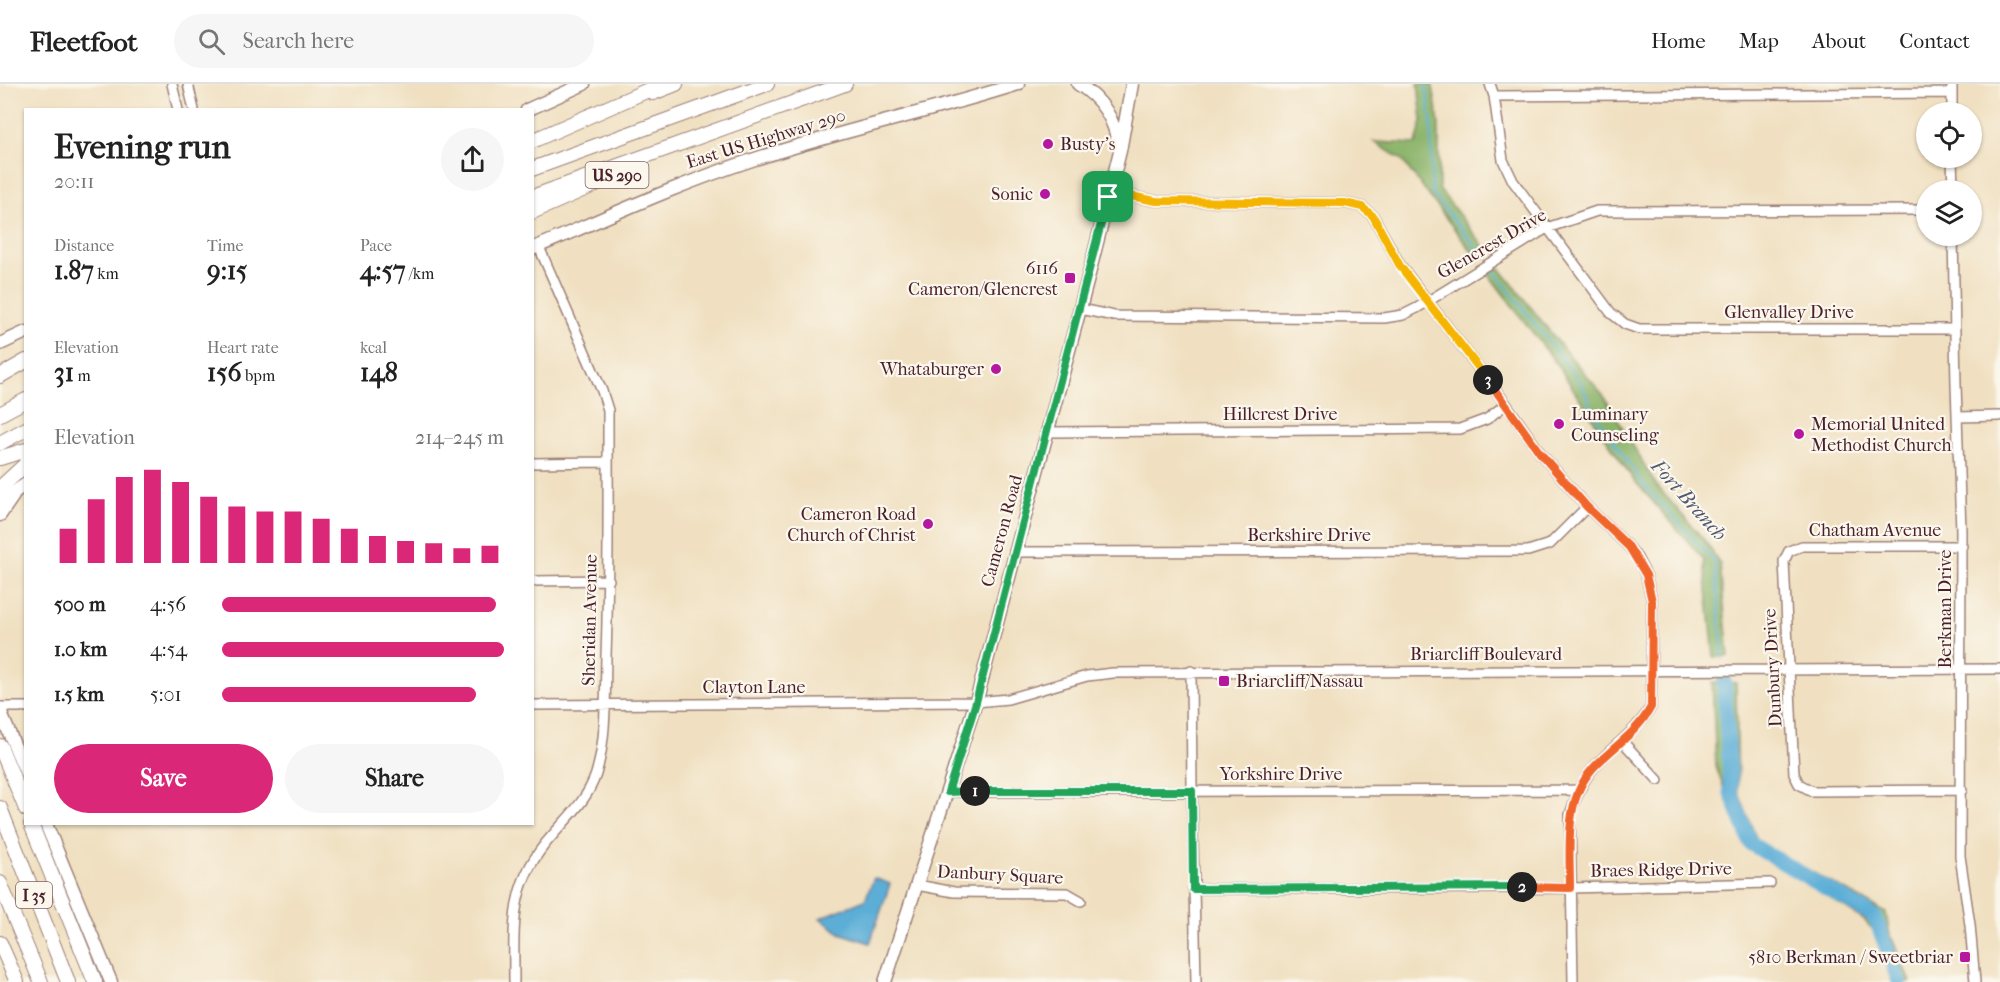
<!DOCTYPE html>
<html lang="en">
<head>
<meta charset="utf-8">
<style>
  :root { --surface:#fff; --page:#f6f6f6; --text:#222; --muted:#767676; --line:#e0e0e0; --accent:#db2777 }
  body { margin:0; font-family:"IM FELL French Canon",serif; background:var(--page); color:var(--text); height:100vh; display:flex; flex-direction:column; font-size:22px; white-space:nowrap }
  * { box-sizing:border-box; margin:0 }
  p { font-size:20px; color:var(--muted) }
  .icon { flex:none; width:33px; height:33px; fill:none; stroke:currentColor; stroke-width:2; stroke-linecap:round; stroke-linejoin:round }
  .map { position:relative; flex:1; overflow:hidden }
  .drawer { position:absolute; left:24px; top:24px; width:510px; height:717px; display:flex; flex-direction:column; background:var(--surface); border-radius:0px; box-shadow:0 2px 4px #0004 }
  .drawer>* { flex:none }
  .tools { position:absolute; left:1916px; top:18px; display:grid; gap:12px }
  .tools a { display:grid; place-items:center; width:66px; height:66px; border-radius:50%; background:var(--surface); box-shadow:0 2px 4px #0004; font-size:30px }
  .pin { position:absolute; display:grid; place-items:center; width:51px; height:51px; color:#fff; margin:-26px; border-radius:12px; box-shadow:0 3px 9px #0006 }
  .km { position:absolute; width:30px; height:30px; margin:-15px; border-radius:50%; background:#222; color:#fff; font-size:16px; line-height:30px; text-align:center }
  .round { display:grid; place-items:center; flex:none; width:63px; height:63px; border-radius:32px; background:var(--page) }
  .headline { display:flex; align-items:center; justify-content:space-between; height:102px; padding:0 30px }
  h1 { font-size:33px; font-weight:700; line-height:45px }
  .figures { display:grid; grid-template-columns:repeat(3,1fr); gap:9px; height:102px; padding:6px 30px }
  .figures div { display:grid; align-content:center }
  .figures b { font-size:26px; font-weight:700 }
  .figures small { font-size:16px; font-weight:400 }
  .figures p { font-size:16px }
  .chart { height:168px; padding:12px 30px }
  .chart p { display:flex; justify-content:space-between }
  .chart svg { width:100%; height:108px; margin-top:6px; stroke:var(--accent); stroke-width:6 }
  .action { display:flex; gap:12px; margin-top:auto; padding:12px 30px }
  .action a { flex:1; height:69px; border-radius:36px; background:var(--accent); color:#fff; font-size:24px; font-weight:700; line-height:69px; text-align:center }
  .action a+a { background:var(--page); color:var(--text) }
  ul { padding:0 30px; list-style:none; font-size:20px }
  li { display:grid; grid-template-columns:96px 72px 1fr; align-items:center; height:45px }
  li i { height:15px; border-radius:8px; background:var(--accent) }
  header { display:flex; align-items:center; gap:36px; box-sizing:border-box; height:84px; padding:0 30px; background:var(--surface); border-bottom:2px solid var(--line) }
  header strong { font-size:28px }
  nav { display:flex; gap:33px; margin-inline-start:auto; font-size:21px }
  .search { width:420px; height:54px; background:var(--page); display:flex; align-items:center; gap:15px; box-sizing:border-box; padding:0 21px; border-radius:33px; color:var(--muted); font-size:22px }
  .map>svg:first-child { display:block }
  .forest { fill:#8bb46a; stroke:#6a6a4a; stroke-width:1.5 }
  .water { fill:#5caed7; stroke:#536681; stroke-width:1.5 }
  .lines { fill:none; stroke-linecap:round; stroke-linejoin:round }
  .stream { stroke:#5caed7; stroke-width:2 }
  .river { stroke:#5caed7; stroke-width:15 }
  .minor-casing { stroke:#9d8076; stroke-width:12 }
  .major-casing { stroke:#9d8076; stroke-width:15 }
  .highway-casing { stroke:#9d8076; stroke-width:16 }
  .minor { stroke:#fff; stroke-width:9 }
  .major { stroke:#fff; stroke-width:12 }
  .highway { stroke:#fff; stroke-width:14 }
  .split-1-casing { stroke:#fff; stroke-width:12 }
  .split-2-casing { stroke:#fff; stroke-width:12 }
  .split-3-casing { stroke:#fff; stroke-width:12 }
  .split-4-casing { stroke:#fff; stroke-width:12 }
  .split-1 { stroke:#22a559; stroke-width:8 }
  .split-2 { stroke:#22a559; stroke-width:8 }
  .split-3 { stroke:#f0652b; stroke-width:8 }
  .split-4 { stroke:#f5b400; stroke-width:8 }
  .poi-dot { fill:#b5179e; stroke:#fbf7ec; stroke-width:2 }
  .labels { text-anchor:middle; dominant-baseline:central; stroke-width:4.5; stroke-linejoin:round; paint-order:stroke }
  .shield { fill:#fbf7ec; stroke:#7f6065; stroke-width:1.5 }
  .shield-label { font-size:16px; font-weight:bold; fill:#4a1f2b }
  .street-label { font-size:18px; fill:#4a1f2b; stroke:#fbf7ec }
  .poi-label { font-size:18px; fill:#4a1f2b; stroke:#fbf7ec; text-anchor:end }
  .water-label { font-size:20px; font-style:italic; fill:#515870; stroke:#fbf7ec }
</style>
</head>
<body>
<header>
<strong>Fleetfoot</strong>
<div class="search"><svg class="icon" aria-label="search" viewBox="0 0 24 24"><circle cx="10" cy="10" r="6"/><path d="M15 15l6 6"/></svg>Search here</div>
<nav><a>Home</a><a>Map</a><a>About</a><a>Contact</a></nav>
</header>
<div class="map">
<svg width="2000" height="898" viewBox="0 0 2000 898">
  <rect width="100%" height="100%" fill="#fbf7ec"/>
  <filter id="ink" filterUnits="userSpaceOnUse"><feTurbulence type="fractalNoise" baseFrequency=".0167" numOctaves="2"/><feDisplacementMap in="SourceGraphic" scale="12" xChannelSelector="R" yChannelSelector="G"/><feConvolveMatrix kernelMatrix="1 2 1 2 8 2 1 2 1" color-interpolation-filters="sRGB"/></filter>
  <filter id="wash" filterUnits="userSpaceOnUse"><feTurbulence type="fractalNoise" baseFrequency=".008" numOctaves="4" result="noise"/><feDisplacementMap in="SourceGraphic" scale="24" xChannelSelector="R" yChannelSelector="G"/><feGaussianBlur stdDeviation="1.35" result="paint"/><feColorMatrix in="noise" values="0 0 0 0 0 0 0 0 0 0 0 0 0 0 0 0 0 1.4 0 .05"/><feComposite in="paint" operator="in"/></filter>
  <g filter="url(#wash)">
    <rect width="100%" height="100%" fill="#f0e0c1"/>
    <path class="forest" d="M 1418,0 L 1432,0 L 1433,3 L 1439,39 L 1439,105 L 1489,169 L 1478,176 L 1401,75 L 1374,58 L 1416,60 L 1422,37 Z
      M 1499,183 L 1563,264 L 1604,312 L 1656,401 L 1706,458 L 1720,480 L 1729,572 L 1714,573 L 1704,476 L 1632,394 L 1556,279 L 1488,190 Z
      M 1712,598 L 1736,599 L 1738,707 L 1758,758 L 1886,829 L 1889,847 L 1910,898 L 1893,898 L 1877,850 L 1864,836 L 1744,759 L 1716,683 Z"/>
    <path class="water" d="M 874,794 L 890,800 L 870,859 L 840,849 L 820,834 L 865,816 Z"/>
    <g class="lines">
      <path class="stream" d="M 1426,0 L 1431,37 L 1432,109 L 1482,171
        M 1493,186 L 1581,299 L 1594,329 L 1643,400 L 1715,478 L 1723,574"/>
      <path class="river" d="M 1724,597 L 1731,709 L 1751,760 L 1875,833 L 1899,898"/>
    </g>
  </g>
  <g filter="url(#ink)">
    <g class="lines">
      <defs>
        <path id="minor" d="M 172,0 L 178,26
          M 188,0 L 194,26
          M 1490,0 L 1494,12 L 1503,76 L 1513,97 L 1611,229 L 1625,240 L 1639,245 L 1954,245
          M 1952,0 L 1952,28
          M 1494,12 L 1952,9
          M 1952,74 L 1953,106
          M 1110,108 L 1156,117 L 1345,119 L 1362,123 L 1373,132 L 1400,181 L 1506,320 L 1541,370 L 1587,423 L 1629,463 L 1637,474 L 1646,491 L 1652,517 L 1651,623 C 1637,647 1614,661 1596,681 C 1582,696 1576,713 1570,731 L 1573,898
          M 1953,152 L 1956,301 L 1961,447 L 1960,772 L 1970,841 L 1975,898
          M 1080,225 L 1114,232 L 1384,234 L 1403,231 L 1417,224 L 1547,144 L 1597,127 L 1926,126
          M 1958,333 L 2000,332
          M 1048,348 L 1460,345 L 1487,335 L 1506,320
          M 532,379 L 608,378
          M 1962,462 L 1802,462 L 1789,467 L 1784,477 L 1794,690 L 1799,700 L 1812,707 L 1962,706
          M 1014,468 L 1528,467 L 1550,460 L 1587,423
          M 532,497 L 609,496
          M 1191,587 L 1192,707 L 1196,898
          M 532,621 L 976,618 L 1008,615 L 1087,592 L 1113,589 L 2000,585
          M 0,623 L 26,623
          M 1622,657 L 1658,696
          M 948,708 L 1578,706
          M 917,801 L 954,808 L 1067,809 L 1081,817
          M 1193,805 L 1570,804 L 1770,799
          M 514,898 C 514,839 509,800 551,753 C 568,733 587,717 596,690 C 607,653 605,611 606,572 C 609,490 608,408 608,326 L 602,307 L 539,163"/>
        <path id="major" d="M 1078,0 C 1102,15 1113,33 1119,61
          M 527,26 L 584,0
          M 532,165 C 605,134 676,101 752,76 C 839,47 930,28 1018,0
          M 0,260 L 26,248
          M 0,418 L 26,400
          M 0,431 L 13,412
          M 0,627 L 26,689
          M 46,740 L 111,898
          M 885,898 L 976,618 L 1087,198 L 1120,67 L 1132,0"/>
        <path id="highway" d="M 653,9 L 676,0
          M 532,57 L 662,0
          M 532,85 L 767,0
          M 532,113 L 845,0
          M 532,128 L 621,89
          M 0,292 L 26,277
          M 0,330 L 26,316
          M 0,359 L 26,345
          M 0,374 L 26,366
          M 0,404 L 26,380
          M 0,662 L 26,725
          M 0,724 L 68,898
          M 31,740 L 95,898
          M 0,799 L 41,898
          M 0,859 L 17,898"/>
      </defs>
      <use href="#minor" class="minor-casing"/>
      <use href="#major" class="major-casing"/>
      <use href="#highway" class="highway-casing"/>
      <use href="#minor" class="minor"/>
      <use href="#major" class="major"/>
      <use href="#highway" class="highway"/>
    </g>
  </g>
  <g class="lines" filter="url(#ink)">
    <defs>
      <path id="split-1" d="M 975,707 L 948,708 L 976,618 L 1108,113"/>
      <path id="split-2" d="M 975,707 L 1192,707 L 1193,805 L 1522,803"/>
      <path id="split-3" d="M 1488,296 L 1540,369 L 1587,423 L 1629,463 L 1646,491 L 1652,517 L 1651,623 C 1638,647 1616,661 1597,680 C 1563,713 1570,761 1570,804 L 1522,803"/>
      <path id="split-4" d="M 1108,113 L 1110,108 L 1156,117 L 1345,119 L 1362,123 L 1373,132 L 1400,182 L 1488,296"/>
    </defs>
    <use href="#split-1" class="split-1-casing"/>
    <use href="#split-2" class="split-2-casing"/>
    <use href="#split-3" class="split-3-casing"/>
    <use href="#split-4" class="split-4-casing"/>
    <use href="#split-1" class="split-1"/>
    <use href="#split-2" class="split-2"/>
    <use href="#split-3" class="split-3"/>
    <use href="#split-4" class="split-4"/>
  </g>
  <g class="poi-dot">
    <circle cx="1048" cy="60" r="6"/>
    <circle cx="1045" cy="110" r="6"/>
    <rect x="1064" y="188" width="12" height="12" rx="3"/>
    <circle cx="996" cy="285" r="6"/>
    <circle cx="1559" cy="340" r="6"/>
    <circle cx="1799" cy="350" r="6"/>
    <circle cx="928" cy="440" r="6"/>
    <rect x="1218" y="591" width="12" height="12" rx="3"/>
    <rect x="1959" y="867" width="12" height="12" rx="3"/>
  </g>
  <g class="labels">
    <g class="shield">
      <rect x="585.5" y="78" width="63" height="26" rx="4.5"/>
      <rect x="16" y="798" width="36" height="26" rx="4.5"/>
    </g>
    <g class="shield-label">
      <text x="617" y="91">US 290</text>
      <text x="34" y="811">I 35</text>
    </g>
    <g class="street-label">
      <text transform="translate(766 55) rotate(-17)">East US Highway 290</text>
      <text transform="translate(1492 160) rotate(-30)">Glencrest Drive</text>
      <text x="1789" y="228">Glenvalley Drive</text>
      <text x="1280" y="330">Hillcrest Drive</text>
      <text x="1875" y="446">Chatham Avenue</text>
      <text transform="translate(1002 447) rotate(-75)">Cameron Road</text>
      <text x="1309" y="451">Berkshire Drive</text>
      <text transform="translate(1945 525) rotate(-90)">Berkman Drive</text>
      <text transform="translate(590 536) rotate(-89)">Sheridan Avenue</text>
      <text x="1486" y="570">Briarcliff Boulevard</text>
      <text transform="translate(1773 584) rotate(-93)">Dunbury Drive</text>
      <text x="754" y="603">Clayton Lane</text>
      <text x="1281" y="690">Yorkshire Drive</text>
      <text transform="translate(1661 786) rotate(-1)">Braes Ridge Drive</text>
      <text transform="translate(1000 791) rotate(3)">Danbury Square</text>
    </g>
    <g class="poi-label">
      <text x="1060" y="60" text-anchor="start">Busty’s</text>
      <text x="1033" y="110">Sonic</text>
      <text x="1058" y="184">6116<tspan x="1058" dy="21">Cameron/Glencrest</tspan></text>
      <text x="984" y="285">Whataburger</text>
      <text x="1571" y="330" text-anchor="start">Luminary<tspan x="1571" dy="21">Counseling</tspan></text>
      <text x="1811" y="340" text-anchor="start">Memorial United<tspan x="1811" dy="21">Methodist Church</tspan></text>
      <text x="916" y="430">Cameron Road<tspan x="916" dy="21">Church of Christ</tspan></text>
      <text x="1236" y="597" text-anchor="start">Briarcliff/Nassau</text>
      <text x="1953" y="873">5810 Berkman / Sweetbriar</text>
    </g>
    <g class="water-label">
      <text transform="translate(1689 416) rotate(48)">Fort Branch</text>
    </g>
  </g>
</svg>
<div class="tools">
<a><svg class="icon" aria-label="locate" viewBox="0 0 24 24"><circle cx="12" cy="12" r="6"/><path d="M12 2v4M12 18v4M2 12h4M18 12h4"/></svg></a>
<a><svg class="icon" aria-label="layers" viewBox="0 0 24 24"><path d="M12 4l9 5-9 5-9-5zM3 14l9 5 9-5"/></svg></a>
</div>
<div class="pin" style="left:1108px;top:113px;background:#1e9e55"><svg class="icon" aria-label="arrive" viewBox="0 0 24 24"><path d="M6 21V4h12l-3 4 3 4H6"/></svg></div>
<b class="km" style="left:975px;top:707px">1</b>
<b class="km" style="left:1522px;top:803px">2</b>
<b class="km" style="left:1488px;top:296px">3</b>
<section class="drawer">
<div class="headline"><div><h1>Evening run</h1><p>20:11</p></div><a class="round"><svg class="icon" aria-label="share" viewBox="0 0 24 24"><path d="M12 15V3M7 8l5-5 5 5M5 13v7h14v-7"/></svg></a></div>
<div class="figures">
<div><p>Distance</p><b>1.87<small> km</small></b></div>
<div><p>Time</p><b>9:15</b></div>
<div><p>Pace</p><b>4:57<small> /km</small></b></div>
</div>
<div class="figures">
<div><p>Elevation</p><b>31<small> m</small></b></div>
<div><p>Heart rate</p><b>156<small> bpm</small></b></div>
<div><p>kcal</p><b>148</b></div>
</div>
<div class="chart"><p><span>Elevation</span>214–245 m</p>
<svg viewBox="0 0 160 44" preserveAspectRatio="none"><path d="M5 44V30M15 44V18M25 44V9M35 44V6M45 44V11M55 44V17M65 44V21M75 44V23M85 44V23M95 44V26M105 44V30M115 44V33M125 44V35M135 44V36M145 44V38M155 44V37"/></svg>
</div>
<ul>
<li><b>500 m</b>4:56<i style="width:97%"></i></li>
<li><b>1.0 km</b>4:54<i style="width:100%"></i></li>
<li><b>1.5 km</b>5:01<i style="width:90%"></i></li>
</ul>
<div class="action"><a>Save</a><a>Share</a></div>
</section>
</div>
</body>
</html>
